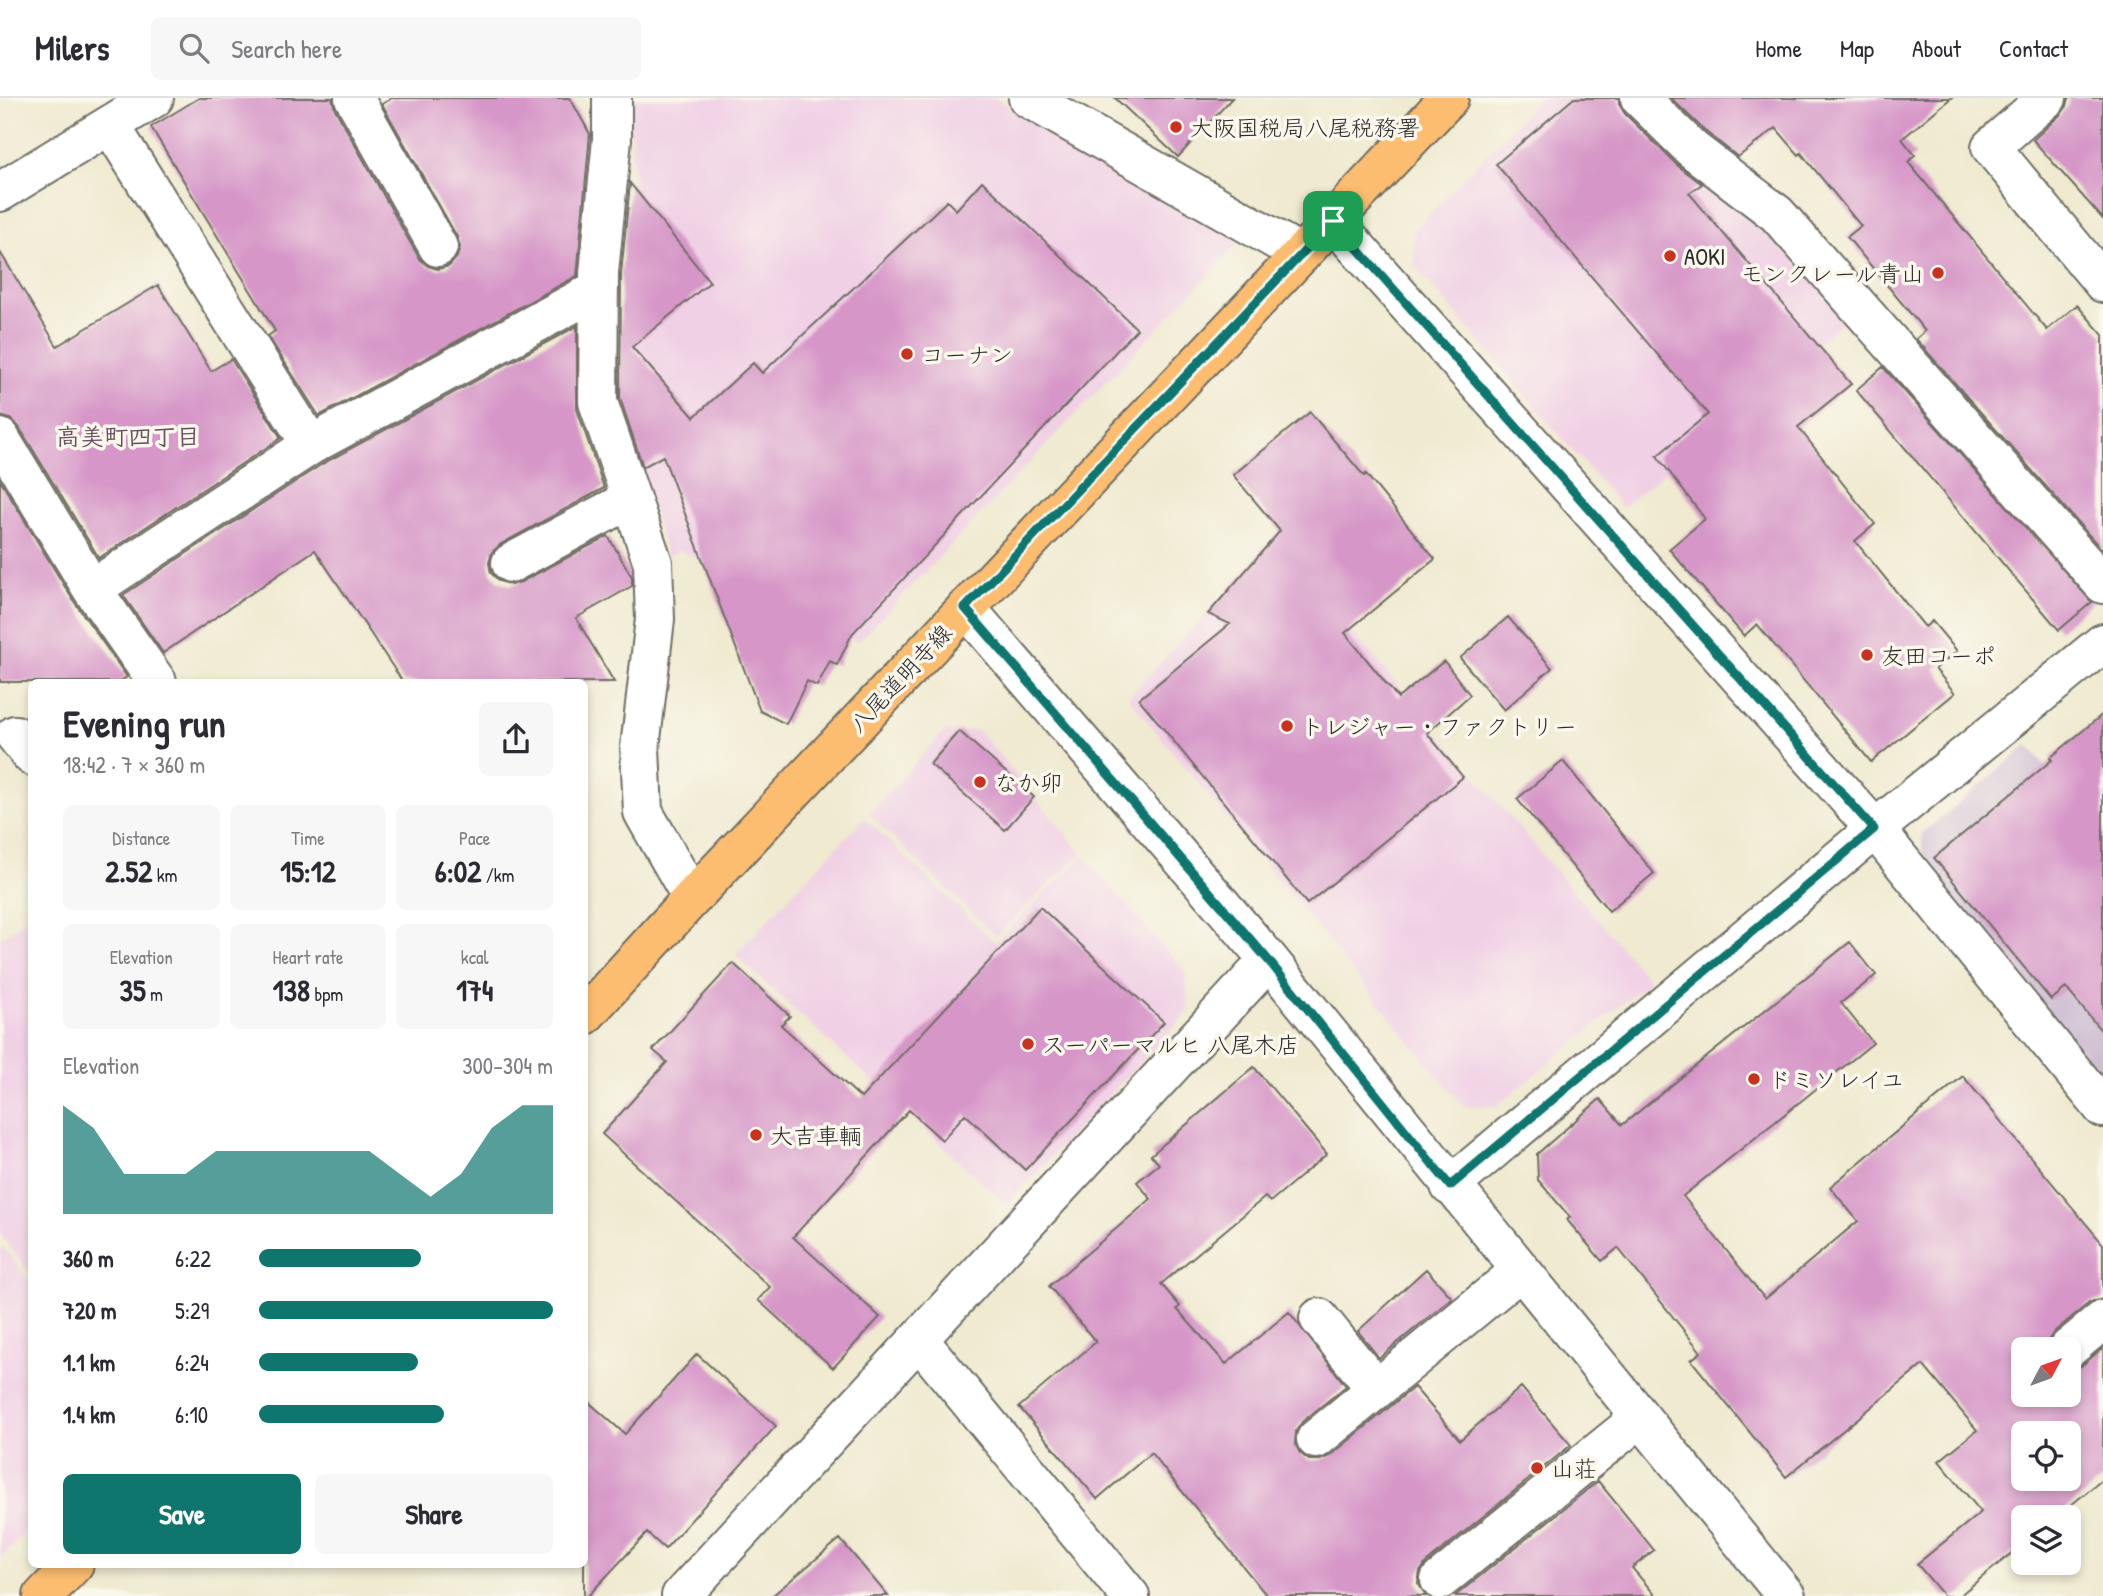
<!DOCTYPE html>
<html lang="en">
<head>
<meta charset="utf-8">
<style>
  :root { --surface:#fff; --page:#f7f7f7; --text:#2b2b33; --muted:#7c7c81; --line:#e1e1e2; --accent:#0f766e }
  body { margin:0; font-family:"Patrick Hand","Klee One",sans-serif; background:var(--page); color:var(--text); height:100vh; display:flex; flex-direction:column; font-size:26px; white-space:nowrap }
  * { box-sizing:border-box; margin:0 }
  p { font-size:23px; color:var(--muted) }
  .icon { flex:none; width:38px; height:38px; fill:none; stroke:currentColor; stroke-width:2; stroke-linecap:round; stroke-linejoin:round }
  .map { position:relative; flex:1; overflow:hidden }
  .sheet { position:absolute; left:28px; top:581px; width:560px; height:889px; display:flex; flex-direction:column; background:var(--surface); border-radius:10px; box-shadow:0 4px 10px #0003 }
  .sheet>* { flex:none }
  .needle { width:46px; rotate:49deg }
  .controls { position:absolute; left:2011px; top:1239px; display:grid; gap:14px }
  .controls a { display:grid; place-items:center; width:70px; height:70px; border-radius:10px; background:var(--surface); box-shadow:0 4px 10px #0003; font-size:35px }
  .pin { position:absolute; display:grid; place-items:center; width:60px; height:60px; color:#fff; margin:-30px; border-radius:14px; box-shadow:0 4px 10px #0006 }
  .round { display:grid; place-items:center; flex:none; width:74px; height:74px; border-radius:10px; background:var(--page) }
  .head { display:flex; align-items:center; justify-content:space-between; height:119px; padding:0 35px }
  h1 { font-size:38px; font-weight:700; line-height:52px }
  .metrics { display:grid; grid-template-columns:repeat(3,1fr); gap:10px; height:119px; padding:7px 35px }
  .metrics div { display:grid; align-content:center; border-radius:10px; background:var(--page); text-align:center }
  .metrics b { font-size:30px; font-weight:700 }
  .metrics small { font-size:19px; font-weight:400 }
  .metrics p { font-size:19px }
  .chart { height:196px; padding:14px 35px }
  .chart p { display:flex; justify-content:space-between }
  .chart svg { width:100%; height:126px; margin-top:7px; fill:var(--accent); opacity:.7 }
  .action { display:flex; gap:14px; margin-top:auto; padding:14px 35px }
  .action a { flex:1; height:80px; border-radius:10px; background:var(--accent); color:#fff; font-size:28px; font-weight:700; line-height:80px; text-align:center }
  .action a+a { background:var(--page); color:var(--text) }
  ul { padding:0 35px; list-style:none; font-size:23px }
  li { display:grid; grid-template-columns:112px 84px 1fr; align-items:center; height:52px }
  li i { height:18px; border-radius:9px; background:var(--accent) }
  header { display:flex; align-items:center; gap:42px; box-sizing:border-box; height:98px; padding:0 35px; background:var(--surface); border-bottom:2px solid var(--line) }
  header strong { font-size:33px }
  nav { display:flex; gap:38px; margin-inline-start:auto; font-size:24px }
  .search { width:490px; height:63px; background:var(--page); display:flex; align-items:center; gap:18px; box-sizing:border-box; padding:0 24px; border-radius:10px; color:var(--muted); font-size:26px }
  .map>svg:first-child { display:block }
  .built { fill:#f0d0e5 }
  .industrial { fill:#cebed2 }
  .building { fill:#d696c7; fill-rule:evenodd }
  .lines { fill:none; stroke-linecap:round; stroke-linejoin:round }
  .minor-casing { stroke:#706e65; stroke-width:42 }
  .major-casing { stroke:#706e65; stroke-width:42 }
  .minor { stroke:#fff; stroke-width:38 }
  .major { stroke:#fcbd6f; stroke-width:38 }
  .route-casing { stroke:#fff; stroke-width:14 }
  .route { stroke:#0f766e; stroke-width:9 }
  .poi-dot { fill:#c8321e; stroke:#fbf7ec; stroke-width:2.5 }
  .labels { text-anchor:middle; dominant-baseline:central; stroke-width:7; stroke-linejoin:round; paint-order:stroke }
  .poi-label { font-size:23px; fill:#2b2b2b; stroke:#fbf7ec; text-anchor:start }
  .street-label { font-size:23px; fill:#2b2b2b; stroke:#fbf7ec }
  .neighbourhood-label { font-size:24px; font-weight:bold; fill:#675062; stroke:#fbf7ec }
</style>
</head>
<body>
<header>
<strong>Milers</strong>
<div class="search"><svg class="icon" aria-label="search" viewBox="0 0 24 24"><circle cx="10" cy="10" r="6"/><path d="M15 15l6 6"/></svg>Search here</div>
<nav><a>Home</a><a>Map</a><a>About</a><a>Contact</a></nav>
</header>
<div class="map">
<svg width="2103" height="1498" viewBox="0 0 2103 1498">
  <rect width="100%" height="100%" fill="#fbf7ec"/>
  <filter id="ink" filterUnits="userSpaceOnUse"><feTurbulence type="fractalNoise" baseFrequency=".0143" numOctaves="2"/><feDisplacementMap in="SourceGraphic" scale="14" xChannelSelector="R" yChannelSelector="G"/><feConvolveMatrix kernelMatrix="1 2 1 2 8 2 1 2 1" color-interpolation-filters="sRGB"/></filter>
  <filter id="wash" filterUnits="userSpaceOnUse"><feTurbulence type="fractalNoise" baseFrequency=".00686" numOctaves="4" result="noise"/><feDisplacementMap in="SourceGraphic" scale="28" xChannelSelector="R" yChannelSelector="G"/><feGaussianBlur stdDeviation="1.57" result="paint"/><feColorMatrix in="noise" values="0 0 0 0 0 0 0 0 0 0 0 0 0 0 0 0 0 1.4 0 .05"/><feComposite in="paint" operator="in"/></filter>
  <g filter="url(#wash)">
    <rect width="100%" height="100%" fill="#efead0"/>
    <path class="built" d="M 628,0 L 995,0 L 1239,145 L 858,544 L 680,452 L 667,459 L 619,298 L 635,99 Z
      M 1540,0 L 1628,0 L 1762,128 L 1847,220 L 1622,410 L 1414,167 L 1414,132 Z
      M 1275,444 L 1650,883 L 1496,1008 L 1464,1009 L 1128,599 Z
      M 978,632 L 1082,755 L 996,838 L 869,716 L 944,634 Z
      M 864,720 L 995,844 L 1084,758 L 1186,875 L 1188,914 L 1006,1106 L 735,857 Z
      M 31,817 L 31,1177 L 0,1136 L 0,841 Z
      M 3,1149 L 31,1186 L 32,1426 L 0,1461 L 0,1152 Z"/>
    <path class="industrial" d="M 2028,647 L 2103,737 L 2103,978 L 1923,768 L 1922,736 Z"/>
    <g id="blocks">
      <path class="building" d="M 199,0 L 332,0 L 335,11 L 419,160 L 428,168 L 438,171 L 449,168 L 457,159 L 460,149 L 457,139 L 382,6 L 392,0 L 570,0 L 590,36 L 577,178 L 319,318 L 268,238 L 275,233 L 151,29 Z
        M 1115,0 L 1232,0 L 1178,59 Z
        M 1574,0 L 1619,0 L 1619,6 L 1625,16 L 1677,67 L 1702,86 L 1689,95 L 1851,286 L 1798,329 L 1875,426 L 1855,443 L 1925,529 L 1932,523 L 1957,553 L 1935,571 L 1955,595 L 1871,664 L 1757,526 L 1744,538 L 1669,451 L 1705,421 L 1657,358 L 1708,316 L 1496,66 Z
        M 1671,0 L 1951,0 L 1902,41 L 1915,57 L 1908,64 L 2047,232 L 2077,207 L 2103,237 L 2103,453 L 1916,241 L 1925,233 L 1847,139 L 1861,128 L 1801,55 L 1799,57 L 1776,30 L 1738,59 L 1706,34 Z
        M 2069,0 L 2103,0 L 2103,121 L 2033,42 L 2061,16 L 2067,8 Z
        M 982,83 L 1137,231 L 852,536 L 837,567 L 830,563 L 817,588 L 807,583 L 786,626 L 760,613 L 663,358 L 643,369 L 620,300 L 621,176 L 630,85 L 710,184 L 632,249 L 694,319 L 753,265 L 762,275 L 947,103 L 956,112 Z
        M 0,154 L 57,248 L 158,187 L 211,273 L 231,261 L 281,340 L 99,460 L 19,329 L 10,321 L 0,318 Z
        M 577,228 L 577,311 L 604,390 L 501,446 L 492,454 L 489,465 L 491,475 L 499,483 L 511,487 L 521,484 L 608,438 L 632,479 L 632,488 L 576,520 L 614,584 L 403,584 L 315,452 L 163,555 L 123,497 L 322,366 Z
        M 1883,269 L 2092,504 L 2059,532 L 1856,292 Z
        M 1310,314 L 1364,378 L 1366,376 L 1435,461 L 1345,535 L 1398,600 L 1444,563 L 1470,597 L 1427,635 L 1463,679 L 1307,806 L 1139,601 L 1230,526 L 1208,516 L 1280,433 L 1233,377 Z
        M 0,382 L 73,502 L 127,579 L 119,584 L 0,584 Z
        M 1508,519 L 1552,570 L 1504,612 L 1460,560 Z
        M 2103,616 L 2103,935 L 2066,890 L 2051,902 L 1934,760 L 2052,662 L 2050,660 Z
        M 959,633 L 1034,699 L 1005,732 L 930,666 Z
        M 1563,663 L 1654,775 L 1609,813 L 1517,701 Z
        M 1040,809 L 1164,924 L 1025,1072 L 965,1016 L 942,1042 L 909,1012 L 793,1139 L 880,1219 L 833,1270 L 758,1202 L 770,1189 L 602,1036 L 667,964 L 653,952 L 733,865 L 790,918 L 781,927 L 861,1000 Z
        M 1850,844 L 1876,877 L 1841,905 L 1873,945 L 1683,1098 L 1765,1201 L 1858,1123 L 1830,1089 L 1963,978 L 2103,1146 L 2103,1201 L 2089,1205 L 2054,1234 L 2048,1243 L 2047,1251 L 2023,1251 L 2023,1297 L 2068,1297 L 2068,1272 L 2081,1268 L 2103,1250 L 2103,1381 L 2056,1419 L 2023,1419 L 2023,1467 L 2013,1454 L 1959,1498 L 1944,1498 L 1917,1466 L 1981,1414 L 1939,1363 L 1977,1332 L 1923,1267 L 1786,1379 L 1691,1262 L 1701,1254 L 1618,1150 L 1602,1163 L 1567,1122 L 1570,1119 L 1538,1082 L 1537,1056 L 1600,1001 L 1622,1027 ZM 2023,1335 L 2068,1335 L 2068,1381 L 2023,1381 Z
        M 1254,969 L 1327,1056 L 1270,1104 L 1265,1099 L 1161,1186 L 1180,1208 L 1177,1211 L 1226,1266 L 1289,1214 L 1346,1288 L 1302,1324 L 1296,1333 L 1295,1345 L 1300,1355 L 1309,1362 L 1320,1362 L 1330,1358 L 1414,1289 L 1460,1342 L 1521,1289 L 1571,1347 L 1426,1465 L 1420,1474 L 1418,1485 L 1426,1498 L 1267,1498 L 1151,1355 L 1097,1401 L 1019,1309 L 1096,1244 L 1049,1188 L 1151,1101 L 1137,1084 L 1159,1066 L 1151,1057 Z
        M 1426,1171 L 1452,1200 L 1379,1260 L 1358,1233 Z
        M 697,1256 L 776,1328 L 665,1451 L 647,1435 L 588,1498 L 584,1498 L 584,1300 L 625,1336 Z
        M 1598,1383 L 1654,1452 L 1632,1470 L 1656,1498 L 1455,1498 Z
        M 840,1441 L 888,1498 L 772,1498 Z"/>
    </g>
  </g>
  <g filter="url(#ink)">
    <use href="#blocks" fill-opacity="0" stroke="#706e65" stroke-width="2"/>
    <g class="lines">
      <defs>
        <path id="minor" d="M 354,0 L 438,149
          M 612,0 L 612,41 L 599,175 L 598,304 L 653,465 L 655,521 L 640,650 L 643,714 L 692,800
          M 1028,0 L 1301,156
          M 1640,0 L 1692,51 L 1777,116 L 2103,486
          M 2047,0 L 1991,49 L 2103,185
          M 110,27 L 311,347
          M 0,94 L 154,0
          M 1333,123 L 1875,731 L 2103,1010
          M 0,340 L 92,491 L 157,584
          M 511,465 L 631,401
          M 92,491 L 311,347 L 599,191
          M 966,510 L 1269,862 L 1786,1498
          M 15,637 L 32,658
          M 1450,1088 L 1875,731 L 2103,545
          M 1319,1220 L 1376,1291
          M 919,1242 L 1130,1498
          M 2068,1251 L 2103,1222
          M 1316,1341 L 1520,1173
          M 1440,1482 L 1640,1320
          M 681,1498 L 1269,862"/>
        <path id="major" d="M 584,918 L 692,800 L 1449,0
          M 43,1498 L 74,1466"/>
      </defs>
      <use href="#minor" class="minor-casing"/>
      <use href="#major" class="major-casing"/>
      <use href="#minor" class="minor"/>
      <use href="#major" class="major"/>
    </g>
  </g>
  <g class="lines" filter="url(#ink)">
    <defs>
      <path id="route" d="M 1333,123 L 1874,731 L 1450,1088 L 1269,863 L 965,510 Z"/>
    </defs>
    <use href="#route" class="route-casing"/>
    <use href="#route" class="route"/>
  </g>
  <g class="poi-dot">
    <circle cx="1176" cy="29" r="7"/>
    <circle cx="1670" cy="158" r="7"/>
    <circle cx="1938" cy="175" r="7"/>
    <circle cx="907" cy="256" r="7"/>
    <circle cx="1867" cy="557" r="7"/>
    <circle cx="1287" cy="628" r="7"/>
    <circle cx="980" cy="684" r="7"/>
    <circle cx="1028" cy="946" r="7"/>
    <circle cx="1754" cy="981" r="7"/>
    <circle cx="756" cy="1037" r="7"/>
    <circle cx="1537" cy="1370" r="7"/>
  </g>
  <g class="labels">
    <g class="poi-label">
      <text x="1190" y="29">大阪国税局八尾税務署</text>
      <text x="1684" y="158">AOKI</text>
      <text x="1924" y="175" text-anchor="end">モンクレール青山</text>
      <text x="921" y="256">コーナン</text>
      <text x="1881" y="557">友田コーポ</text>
      <text x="1301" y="628">トレジャー・ファクトリー</text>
      <text x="994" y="684">なか卯</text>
      <text x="1042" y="946">スーパーマルヒ 八尾木店</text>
      <text x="1768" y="981">ドミソレイユ</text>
      <text x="770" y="1037">大吉車輌</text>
      <text x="1551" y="1370">山荘</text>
    </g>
    <g class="street-label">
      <text transform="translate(900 580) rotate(-47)">八尾道明寺線</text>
    </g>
    <g class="neighbourhood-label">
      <text x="128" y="338">高美町四丁目</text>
    </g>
  </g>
</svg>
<div class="controls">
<a><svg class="needle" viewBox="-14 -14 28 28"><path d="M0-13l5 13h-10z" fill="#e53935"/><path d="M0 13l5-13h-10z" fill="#7c7c81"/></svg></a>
<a><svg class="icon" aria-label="locate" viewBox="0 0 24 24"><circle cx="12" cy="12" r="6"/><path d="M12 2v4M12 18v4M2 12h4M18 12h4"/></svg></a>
<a><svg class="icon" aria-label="layers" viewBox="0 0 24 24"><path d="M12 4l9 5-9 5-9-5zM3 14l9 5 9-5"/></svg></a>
</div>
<div class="pin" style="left:1333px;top:123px;background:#1e9e55"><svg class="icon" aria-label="arrive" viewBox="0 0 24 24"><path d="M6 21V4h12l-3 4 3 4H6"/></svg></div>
<section class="sheet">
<div class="head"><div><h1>Evening run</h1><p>18:42 · 7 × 360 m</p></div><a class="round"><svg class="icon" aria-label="share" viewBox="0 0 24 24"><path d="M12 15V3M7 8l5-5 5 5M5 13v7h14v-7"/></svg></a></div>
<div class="metrics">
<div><p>Distance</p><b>2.52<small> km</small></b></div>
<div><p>Time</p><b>15:12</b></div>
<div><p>Pace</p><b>6:02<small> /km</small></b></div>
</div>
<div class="metrics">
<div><p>Elevation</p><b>35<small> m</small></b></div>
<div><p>Heart rate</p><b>138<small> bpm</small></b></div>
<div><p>kcal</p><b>174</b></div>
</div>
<div class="chart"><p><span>Elevation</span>300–304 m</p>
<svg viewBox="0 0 160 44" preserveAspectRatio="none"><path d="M0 44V6L10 14L20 30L30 30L40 30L50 22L60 22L70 22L80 22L90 22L100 22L110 30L120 38L130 30L140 14L150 6L160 6V44z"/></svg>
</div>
<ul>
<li><b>360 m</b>6:22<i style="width:55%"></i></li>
<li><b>720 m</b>5:29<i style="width:100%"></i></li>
<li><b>1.1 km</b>6:24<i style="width:54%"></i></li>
<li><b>1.4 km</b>6:10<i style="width:63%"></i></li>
</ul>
<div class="action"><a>Save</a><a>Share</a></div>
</section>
</div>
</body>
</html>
